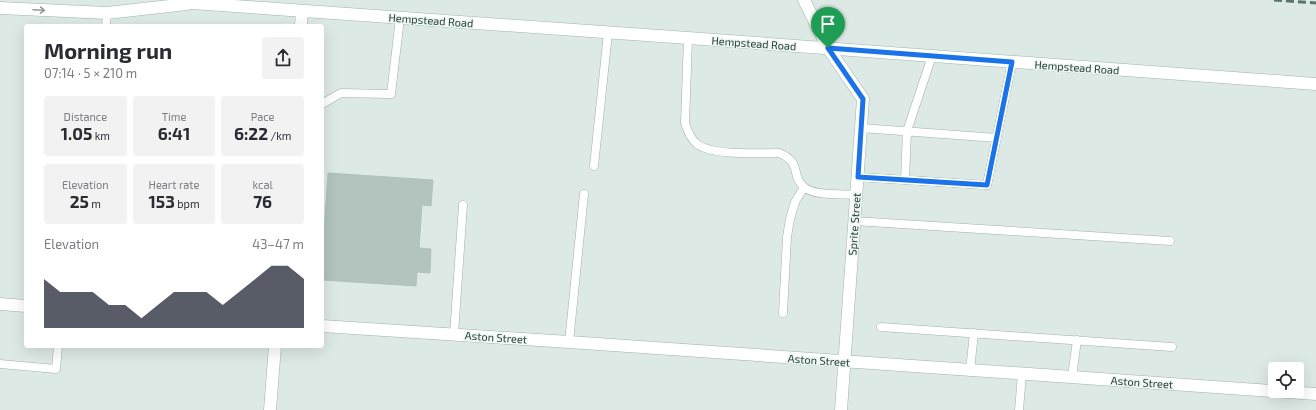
<!DOCTYPE html>
<html lang="en">
<head>
<meta charset="utf-8">
<style>
  :root { --surface:#fff; --page:#f2f2f3; --text:#2b2b33; --muted:#7c7c81; --accent:#111827 }
  body { margin:0; font-family:"Exo 2",sans-serif; background:var(--page); color:var(--text); height:100vh; display:flex; flex-direction:column; font-size:15px; white-space:nowrap }
  * { box-sizing:border-box; margin:0 }
  p { font-size:13px; color:var(--muted) }
  .icon { flex:none; width:22px; height:22px; fill:none; stroke:currentColor; stroke-width:2; stroke-linecap:round; stroke-linejoin:round }
  .map { position:relative; flex:1; overflow:hidden }
  .drawer { position:absolute; left:24px; top:24px; width:300px; height:324px; display:flex; flex-direction:column; background:var(--surface); border-radius:4px; box-shadow:0 4px 16px #0002 }
  .drawer>* { flex:none }
  .tools { position:absolute; left:1268px; top:362px; display:grid; gap:8px }
  .tools a { display:grid; place-items:center; width:36px; height:36px; border-radius:4px; background:var(--surface); box-shadow:0 4px 16px #0002; font-size:20px }
  .pin { position:absolute; display:grid; place-items:center; width:34px; height:34px; color:#fff; margin:-41px -17px; border-radius:50% 50% 50% 0; rotate:-45deg; box-shadow:0 0 4px #0007 }
  .pin .icon { rotate:45deg }
  .round { display:grid; place-items:center; flex:none; width:42px; height:42px; border-radius:4px; background:var(--page) }
  .headline { display:flex; align-items:center; justify-content:space-between; height:68px; padding:0 20px }
  h1 { font-size:22px; font-weight:700; line-height:30px }
  .figures { display:grid; grid-template-columns:repeat(3,1fr); gap:6px; height:68px; padding:4px 20px }
  .figures div { display:grid; align-content:center; border-radius:4px; background:var(--page); text-align:center }
  .figures b { font-size:17px; font-weight:700 }
  .figures small { font-size:11px; font-weight:400 }
  .figures p { font-size:11px }
  .chart { height:112px; padding:8px 20px }
  .chart p { display:flex; justify-content:space-between }
  .chart svg { width:100%; height:72px; margin-top:4px; fill:var(--accent); opacity:.7 }
  .map>svg:first-child { display:block }
  .building { fill:#b2c4bd; stroke:#afc3bb }
  .lines { fill:none; stroke-linecap:round; stroke-linejoin:round }
  .lane-casing { stroke:#a0b1ab; stroke-width:9 }
  .street-casing { stroke:#a0b1ab; stroke-width:13 }
  .secondary-casing { stroke:#9cb5ad; stroke-width:13 }
  .lane { stroke:#fff; stroke-width:8 }
  .street { stroke:#fff; stroke-width:12 }
  .secondary { stroke:#fff; stroke-width:12 }
  .rail { stroke:#58756e; stroke-width:3; stroke-dasharray:8 4; stroke-linecap:butt }
  .oneway { stroke:#8f9c99 }
  .route-casing { stroke:#fff; stroke-width:8 }
  .route { stroke:#1a73e8; stroke-width:5 }
  .labels { text-anchor:middle; dominant-baseline:central; stroke-width:3; stroke-linejoin:round; paint-order:stroke }
  .street-label { font-size:11px; fill:#1f3933; stroke:#edf6f2 }
</style>
</head>
<body>
<div class="map">
<svg width="1316" height="410" viewBox="0 0 1316 410">
  <rect width="100%" height="100%" fill="#dde9e4"/>
  <path class="building" d="M 328,173 L 433,180 L 431,206 L 422,205 L 419,248 L 431,249 L 430,273 L 417,272 L 416,286 L 322,280 L 322,261 Z"/>
  <g class="lines">
    <defs>
      <path id="lane" d="M 106,26 L 107,13
        M 688,38 L 685,123 C 687,130 690,138 697,144 C 713,156 758,153 779,153 C 803,163 790,175 804,187 C 813,196 843,194 856,195
        M 322,104 L 341,93 L 391,94 L 400,18
        M 861,128 L 997,138
        M 594,166 L 608,33
        M 858,177 L 987,185 L 1012,62
        M 905,180 L 907,131 L 932,56
        M 854,221 L 1170,241
        M 783,313 L 787,237 L 790,219 L 795,202 L 804,187
        M 881,327 L 1172,347
        M 454,334 L 463,205
        M 569,342 L 584,194
        M 0,364 L 56,369 L 58,346
        M 970,370 L 974,333
        M 1072,377 L 1077,340
        M 1019,410 L 1022,374"/>
      <path id="street" d="M 301,26 L 302,11
        M 828,48 L 863,99 L 841,410
        M 0,304 L 26,306
        M 322,326 L 569,342 L 1316,394
        M 270,410 L 275,346"/>
      <path id="secondary" d="M 176,0 L 192,3 L 688,38 L 1316,84
        M 804,0 L 828,48
        M 0,8 L 107,13 L 187,4"/>
    </defs>
    <use href="#lane" class="lane-casing"/>
    <use href="#street" class="street-casing"/>
    <use href="#secondary" class="secondary-casing"/>
    <use href="#lane" class="lane"/>
    <use href="#street" class="street"/>
    <use href="#secondary" class="secondary"/>
    <path class="rail" d="M 1274,0 L 1316,3"/>
  </g>
  <defs><path id="oneway-shaft" d="M-6 0H5M1.5-3L5.5 0L1.5 3" fill="none" stroke-width="1.6" stroke-linecap="round" stroke-linejoin="round"/></defs>
  <use class="oneway" href="#oneway-shaft" transform="translate(39 10) rotate(3)"/>
  <g class="lines">
    <defs>
      <path id="route" d="M 828,48 L 1012,62 L 987,185 L 858,177 L 863,99 Z"/>
    </defs>
    <use href="#route" class="route-casing"/>
    <use href="#route" class="route"/>
  </g>
  <g class="labels">
    <g class="street-label">
      <text transform="translate(431 20) rotate(4)">Hempstead Road</text>
      <text transform="translate(754 43) rotate(4)">Hempstead Road</text>
      <text transform="translate(1077 67) rotate(4)">Hempstead Road</text>
      <text transform="translate(854 224) rotate(-86)">Sprite Street</text>
      <text transform="translate(496 337) rotate(4)">Aston Street</text>
      <text transform="translate(819 360) rotate(4)">Aston Street</text>
      <text transform="translate(1142 382) rotate(4)">Aston Street</text>
    </g>
  </g>
</svg>
<div class="tools">
<a><svg class="icon" aria-label="locate" viewBox="0 0 24 24"><circle cx="12" cy="12" r="6"/><path d="M12 2v4M12 18v4M2 12h4M18 12h4"/></svg></a>
</div>
<div class="pin" style="left:828px;top:48px;background:#1e9e55"><svg class="icon" aria-label="arrive" viewBox="0 0 24 24"><path d="M6 21V4h12l-3 4 3 4H6"/></svg></div>
<section class="drawer">
<div class="headline"><div><h1>Morning run</h1><p>07:14 · 5 × 210 m</p></div><a class="round"><svg class="icon" aria-label="share" viewBox="0 0 24 24"><path d="M12 15V3M7 8l5-5 5 5M5 13v7h14v-7"/></svg></a></div>
<div class="figures">
<div><p>Distance</p><b>1.05<small> km</small></b></div>
<div><p>Time</p><b>6:41</b></div>
<div><p>Pace</p><b>6:22<small> /km</small></b></div>
</div>
<div class="figures">
<div><p>Elevation</p><b>25<small> m</small></b></div>
<div><p>Heart rate</p><b>153<small> bpm</small></b></div>
<div><p>kcal</p><b>76</b></div>
</div>
<div class="chart"><p><span>Elevation</span>43–47 m</p>
<svg viewBox="0 0 160 44" preserveAspectRatio="none"><path d="M0 44V14L10 22L20 22L30 22L40 30L50 30L60 38L70 30L80 22L90 22L100 22L110 30L120 22L130 14L140 6L150 6L160 14V44z"/></svg>
</div>
</section>
</div>
</body>
</html>
